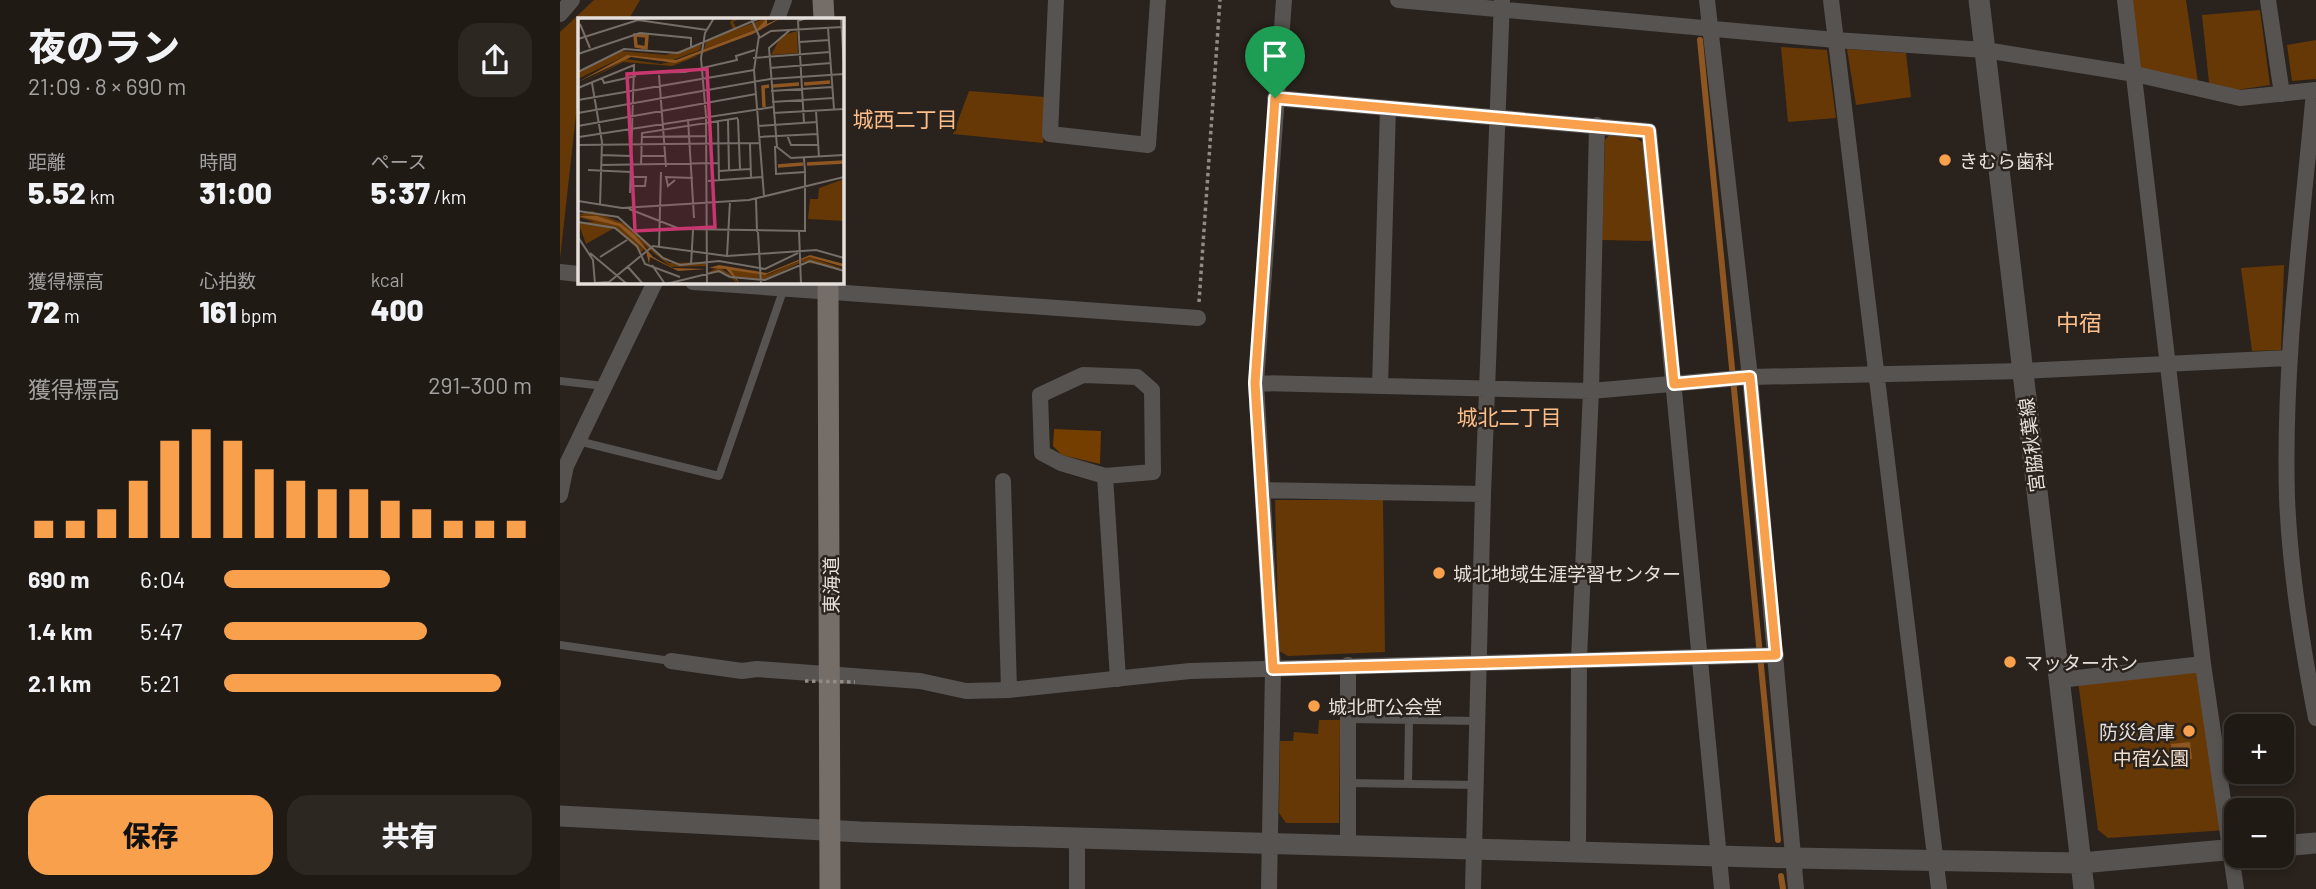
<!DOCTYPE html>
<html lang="ja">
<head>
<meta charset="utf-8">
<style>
  :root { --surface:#201a15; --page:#2d2722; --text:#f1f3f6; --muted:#a2a1a0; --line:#3d3834; --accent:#f9a04d }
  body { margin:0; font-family:Barlow,"Noto Sans JP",sans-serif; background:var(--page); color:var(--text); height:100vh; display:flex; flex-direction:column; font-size:26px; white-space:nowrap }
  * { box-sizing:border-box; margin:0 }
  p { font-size:23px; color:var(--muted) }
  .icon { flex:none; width:38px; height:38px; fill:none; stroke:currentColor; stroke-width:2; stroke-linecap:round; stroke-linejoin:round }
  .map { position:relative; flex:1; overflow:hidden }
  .panel { display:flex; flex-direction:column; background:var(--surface); width:560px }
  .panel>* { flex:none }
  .fabs { position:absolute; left:1664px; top:714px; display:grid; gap:14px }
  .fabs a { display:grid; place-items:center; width:70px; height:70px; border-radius:14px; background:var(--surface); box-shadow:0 4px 10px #0003,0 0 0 2px var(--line); font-size:35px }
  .pin { position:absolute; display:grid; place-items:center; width:60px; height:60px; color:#fff; margin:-72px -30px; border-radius:50% 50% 50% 0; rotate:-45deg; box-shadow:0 0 7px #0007 }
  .pin .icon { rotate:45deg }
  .round { display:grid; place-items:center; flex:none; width:74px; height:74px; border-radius:21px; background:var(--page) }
  .summary { display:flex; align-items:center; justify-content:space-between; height:119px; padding:0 28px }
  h1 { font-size:38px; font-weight:800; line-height:52px }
  .figures { display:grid; grid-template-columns:repeat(3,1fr); gap:10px; height:119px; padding:7px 28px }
  .figures div { display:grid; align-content:center }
  .figures b { font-size:30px; font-weight:800 }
  .figures small { font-size:19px; font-weight:400 }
  .figures p { font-size:19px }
  .chart { height:196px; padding:14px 28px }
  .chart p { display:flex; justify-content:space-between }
  .chart svg { width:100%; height:126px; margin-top:7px; stroke:var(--accent); stroke-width:6 }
  .action { display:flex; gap:14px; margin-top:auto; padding:14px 28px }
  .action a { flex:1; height:80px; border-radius:21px; background:var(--accent); color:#111; font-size:28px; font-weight:800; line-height:80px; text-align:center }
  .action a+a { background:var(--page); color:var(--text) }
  ul { padding:0 28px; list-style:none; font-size:23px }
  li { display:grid; grid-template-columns:112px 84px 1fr; align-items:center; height:52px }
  li i { height:18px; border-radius:9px; background:var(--accent) }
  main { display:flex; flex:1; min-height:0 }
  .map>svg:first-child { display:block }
  .green { fill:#663805 }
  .forest { fill:#733e00 }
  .water { fill:#8e5621 }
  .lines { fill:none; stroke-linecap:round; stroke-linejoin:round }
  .stream { stroke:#8e5621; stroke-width:6 }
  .path { stroke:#918a85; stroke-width:3.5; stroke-dasharray:3.5 3.5; stroke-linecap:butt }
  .service { stroke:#575350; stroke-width:8 }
  .minor { stroke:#575350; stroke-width:16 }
  .tertiary { stroke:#575350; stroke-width:21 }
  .secondary { stroke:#746d68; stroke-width:21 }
  .path-bridge { stroke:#918a85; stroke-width:3.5; stroke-dasharray:3.5 3.5; stroke-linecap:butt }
  .route-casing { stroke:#fff; stroke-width:14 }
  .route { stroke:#f9a04d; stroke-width:9 }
  .poi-dot { fill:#f9a04d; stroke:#2a221c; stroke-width:2.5 }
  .labels { text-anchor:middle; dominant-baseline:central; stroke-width:5; stroke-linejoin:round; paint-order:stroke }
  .poi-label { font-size:19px; fill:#e5dfdb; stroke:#2a221c; text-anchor:start }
  .street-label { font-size:19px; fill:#e5dfdb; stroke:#2a221c }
  .park-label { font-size:19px; fill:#f1ddcd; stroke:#2a221c }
  .neighbourhood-label { font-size:21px; fill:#febe89; stroke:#2a221c }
  .quarter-label { font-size:23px; fill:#febe89; stroke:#2a221c }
  .inset-river { fill:none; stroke:#8e5621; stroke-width:3.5 }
  .inset-road { fill:none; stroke:#756e68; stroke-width:2 }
  .view { fill:#c7366e; fill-opacity:0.15; stroke:#c7366e; stroke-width:3.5 }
  .inset-edge { fill:none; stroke:#e5dfdb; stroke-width:3.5 }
</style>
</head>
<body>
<main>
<section class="panel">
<div class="summary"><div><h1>夜のラン</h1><p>21:09 · 8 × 690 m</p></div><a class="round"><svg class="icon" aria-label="share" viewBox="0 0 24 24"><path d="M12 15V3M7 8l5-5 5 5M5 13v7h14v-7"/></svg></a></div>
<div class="figures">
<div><p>距離</p><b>5.52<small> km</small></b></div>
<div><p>時間</p><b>31:00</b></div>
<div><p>ペース</p><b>5:37<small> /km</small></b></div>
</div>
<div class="figures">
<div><p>獲得標高</p><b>72<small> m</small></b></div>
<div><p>心拍数</p><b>161<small> bpm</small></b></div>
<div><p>kcal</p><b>400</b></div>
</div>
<div class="chart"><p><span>獲得標高</span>291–300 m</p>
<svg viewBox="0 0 160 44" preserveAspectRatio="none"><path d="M5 44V38M15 44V38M25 44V34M35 44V24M45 44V10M55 44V6M65 44V10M75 44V20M85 44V24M95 44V27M105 44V27M115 44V31M125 44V34M135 44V38M145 44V38M155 44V38"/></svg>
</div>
<ul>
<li><b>690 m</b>6:04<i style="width:54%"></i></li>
<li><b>1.4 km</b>5:47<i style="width:66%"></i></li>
<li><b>2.1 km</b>5:21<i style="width:90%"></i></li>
</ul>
<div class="action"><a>保存</a><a>共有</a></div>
</section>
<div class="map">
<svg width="1756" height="889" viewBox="0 0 1756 889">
  <rect width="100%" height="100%" fill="#2a221c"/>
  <path class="green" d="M 34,0 L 80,0 L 69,19 L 19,19 L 19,88 L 0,259 L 0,32 Z
    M 1565,0 L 1626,0 L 1639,89 L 1575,74 Z
    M 1700,10 L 1710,85 L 1677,90 L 1649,83 L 1642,15 Z
    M 1756,40 L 1756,79 L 1732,81 L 1727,45 Z
    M 1221,47 L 1267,50 L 1276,118 L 1228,122 Z
    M 1287,49 L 1346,53 L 1351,97 L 1296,105 Z
    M 409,91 L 485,97 L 483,143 L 393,134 Z
    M 1052,132 L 1075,137 L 1086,145 L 1092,238 L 1090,241 L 1042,240 L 1045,140 Z
    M 1724,265 L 1721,350 L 1692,351 L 1681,268 Z
    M 715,500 L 823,500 L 825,652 L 728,656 L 719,651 Z
    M 1639,668 L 1667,830 L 1548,838 L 1538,830 L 1518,681 Z
    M 759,720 L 780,720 L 779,823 L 726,823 L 719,813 L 720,741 L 733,741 L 734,732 L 758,734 Z"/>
  <path class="forest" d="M 494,429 L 541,431 L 540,464 L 502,455 L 493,446 Z"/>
  <path class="water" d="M 1630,742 L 1632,759 L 1612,761 L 1611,744 Z"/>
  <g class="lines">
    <path class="stream" d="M 1140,40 L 1218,840
      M 1221,876 L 1223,889"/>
    <path class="path" d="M 639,302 L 660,0
      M 1692,861 L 1709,859"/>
    <path class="service" d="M 0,381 L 44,386
      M 18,441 L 159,476 L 224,288
      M 0,645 L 111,661
      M 788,719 L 918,721
      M 788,783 L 916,785
      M 848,784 L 849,720"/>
    <path class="minor" d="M 496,0 L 490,134 L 588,145 L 598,0
      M 838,0 L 1275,40 L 1425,50 L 1575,74 L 1680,98 L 1756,90
      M 1147,0 L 1190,377 L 1236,889
      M 1271,0 L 1379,889
      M 1565,0 L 1643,664 L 1676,889
      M 1708,0 L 1722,94
      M 0,14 L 12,0
      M 217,19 L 224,0
      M 1754,91 C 1742,226 1723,362 1727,498 C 1730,571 1742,646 1756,718
      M 715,98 L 1089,131 L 1162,889
      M 0,272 L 19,274
      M 133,282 L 638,318
      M 696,383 L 1031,391 L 1190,377 L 1463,371 L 1729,358
      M 820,386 L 828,108
      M 545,476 L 501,463 L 482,453 L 480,395 L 523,375 L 577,377 L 592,390 L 593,472 L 545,476 L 558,679
      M 443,481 L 449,690
      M 703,490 L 923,494
      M 0,495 L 6,466 L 95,282
      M 111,661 L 182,671 L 197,669 L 360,681 L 406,691 L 449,690 L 630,671 L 1216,655
      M 1499,680 L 1643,664
      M 788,846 L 788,665
      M 1018,853 L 1019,659 L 1031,391 L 1037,125
      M 517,889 L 517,839
      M 709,889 L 713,669 L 696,383 L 724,0
      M 913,889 L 923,494 L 942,0"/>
    <path class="tertiary" d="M 1419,0 L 1524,889
      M 0,816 L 301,832 L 1233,858 L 1521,863 L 1676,849
      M 1722,846 L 1756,843"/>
    <path class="secondary" d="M 263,0 L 264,19
      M 268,282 L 270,889"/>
    <path class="path-bridge" d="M 245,681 L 295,682"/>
  </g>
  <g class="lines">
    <defs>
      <path id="route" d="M 715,98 L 1089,131 L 1114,384 L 1190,377 L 1216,655 L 713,669 L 695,383 Z"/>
    </defs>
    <use href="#route" class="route-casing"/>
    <use href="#route" class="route"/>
  </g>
  <g class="poi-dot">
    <circle cx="1385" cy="160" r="7"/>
    <circle cx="879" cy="573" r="7"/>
    <circle cx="1450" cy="662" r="7"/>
    <circle cx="754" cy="706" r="7"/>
    <circle cx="1629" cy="731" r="7"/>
  </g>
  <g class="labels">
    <g class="poi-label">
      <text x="1399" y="160">きむら歯科</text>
      <text x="893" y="573">城北地域生涯学習センター</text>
      <text x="1464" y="662">マッターホン</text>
      <text x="768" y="706">城北町公会堂</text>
      <text x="1615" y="731" text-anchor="end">防災倉庫</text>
    </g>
    <g class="street-label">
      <text transform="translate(1471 445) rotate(-97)">宮脇秋葉線</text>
      <text transform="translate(270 585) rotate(-90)">東海道</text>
    </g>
    <g class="park-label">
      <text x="1591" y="757">中宿公園</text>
    </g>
    <g class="neighbourhood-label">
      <text x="345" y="118">城西二丁目</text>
      <text x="949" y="416">城北二丁目</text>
    </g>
    <g class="quarter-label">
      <text x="1519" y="322">中宿</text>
    </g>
  </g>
  <g transform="translate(18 18)">
    <rect width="266" height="266" fill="#2a221c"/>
    <path d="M 157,0 L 163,0 L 155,4 L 159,11 L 189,0 L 179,11 L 126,31 L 128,24 L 155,11 L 152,4 ZM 219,13 L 220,35 L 193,37 L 203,18 ZM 123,26 L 122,32 L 95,42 L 49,37 L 0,61 L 0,55 L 43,33 L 88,37 ZM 122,37 L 94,48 L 45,44 L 0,67 L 48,41 L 83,46 ZM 266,161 L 266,203 L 230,201 L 232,181 L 240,181 L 241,170 ZM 14,193 L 50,207 L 91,245 L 128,244 L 128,248 L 93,249 L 38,204 L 0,197 ZM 0,199 L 15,199 L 42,208 L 66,232 L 63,234 L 36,210 L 8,226 L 0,204 L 17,204 ZM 231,239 L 266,251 L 224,244 L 188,261 L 156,260 L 160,266 L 148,255 L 131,254 L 141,249 L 155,258 L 152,251 L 189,257 Z" fill="#663805"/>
    <path d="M 189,0 L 189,6 L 203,0 L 175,16 L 97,45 L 53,39 L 0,64 L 49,37 L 98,42 L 179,11 ZM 0,198 L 19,198 L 43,206 L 57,217 L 75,239 L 95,250 L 128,251 L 100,253 L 72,239 L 71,246 L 68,233 L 41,208 ZM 232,237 L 266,246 L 266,249 L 231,239 L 187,257 L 153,252 L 162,266 L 148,251 L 131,250 L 141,247 L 189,255 Z" fill="#8e5621"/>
    <path class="inset-river" d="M 57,17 L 69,18 L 68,30 L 58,28 ZM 226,66 L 252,64M 195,68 L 221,66M 186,89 L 185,69 L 191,68M 229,146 L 266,144M 200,148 L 225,146"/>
    <path class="inset-road" d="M 173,0 L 181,18 L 176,52 L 186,178M 263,0 L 266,49M 2,6 L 12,30M 250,10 L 256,91M 212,12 L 191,30 L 199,129 L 213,140 L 266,137M 181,20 L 193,13 L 264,9M 0,21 L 60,2 L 129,12M 222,24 L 251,22M 0,36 L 62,15 L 113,20 L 113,29M 175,40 L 252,34M 192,50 L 253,45M 0,54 L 46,31 L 100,35 L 182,0M 57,55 L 107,54 L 159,42 L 158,38 L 177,32M 81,57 L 88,149M 24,60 L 26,65 L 58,58M 14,65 L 24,124 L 22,187M 0,70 L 56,47 L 52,175M 193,73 L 254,69M 0,82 L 176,52M 194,84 L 255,80M 238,93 L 241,139M 0,95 L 192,61 L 266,56M 195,95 L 266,91M 110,101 L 116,200M 160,101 L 162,151M 150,102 L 151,152M 140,103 L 141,162M 226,105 L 220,3 L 228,0M 0,108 L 178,76M 180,108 L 239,104M 209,117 L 213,127 L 240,127M 1,119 L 195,89M 64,119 L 128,118M 181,119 L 239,116M 172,126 L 173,160M 0,127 L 181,125M 197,128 L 198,156 L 227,154 L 226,140M 23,137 L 53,138M 63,138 L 88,138M 24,147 L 141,145M 63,148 L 64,115 L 160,100M 10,152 L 53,154M 141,153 L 172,151M 53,159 L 68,159 L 67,168 L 54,168M 97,162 L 90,168 L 88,159 L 115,160M 130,163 L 184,159M 178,181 L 179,214M 0,183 L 44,190 L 171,182 L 266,159M 51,191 L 102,211 L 227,213 L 227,154M 0,193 L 40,199 L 85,240 L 102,247 L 141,243 L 187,251 L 220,235M 0,204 L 37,210 L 59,228 L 67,246 L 102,259M 221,213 L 223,266M 180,214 L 183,266M 0,219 L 15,242 L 17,266M 81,229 L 83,154M 12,235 L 49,266M 149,238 L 152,183M 22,239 L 49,222M 74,247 L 87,266M 113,247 L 115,212M 49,248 L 65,266M 152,259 L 187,262 L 232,243 L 266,253M 17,265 L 31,264 L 75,228 L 149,238 L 238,232 L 266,240M 88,266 L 141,253 L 152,259M 129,266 L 128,98 L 123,40 L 127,15 L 136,0"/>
    <path class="view" d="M 129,51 L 137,209 L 57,213 L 49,56 Z"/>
    <rect width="266" height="266" class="inset-edge"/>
  </g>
</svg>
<div class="fabs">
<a>+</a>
<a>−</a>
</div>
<div class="pin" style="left:715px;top:98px;background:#1e9e55"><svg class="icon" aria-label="arrive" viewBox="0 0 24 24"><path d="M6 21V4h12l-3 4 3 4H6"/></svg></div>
</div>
</main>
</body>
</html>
